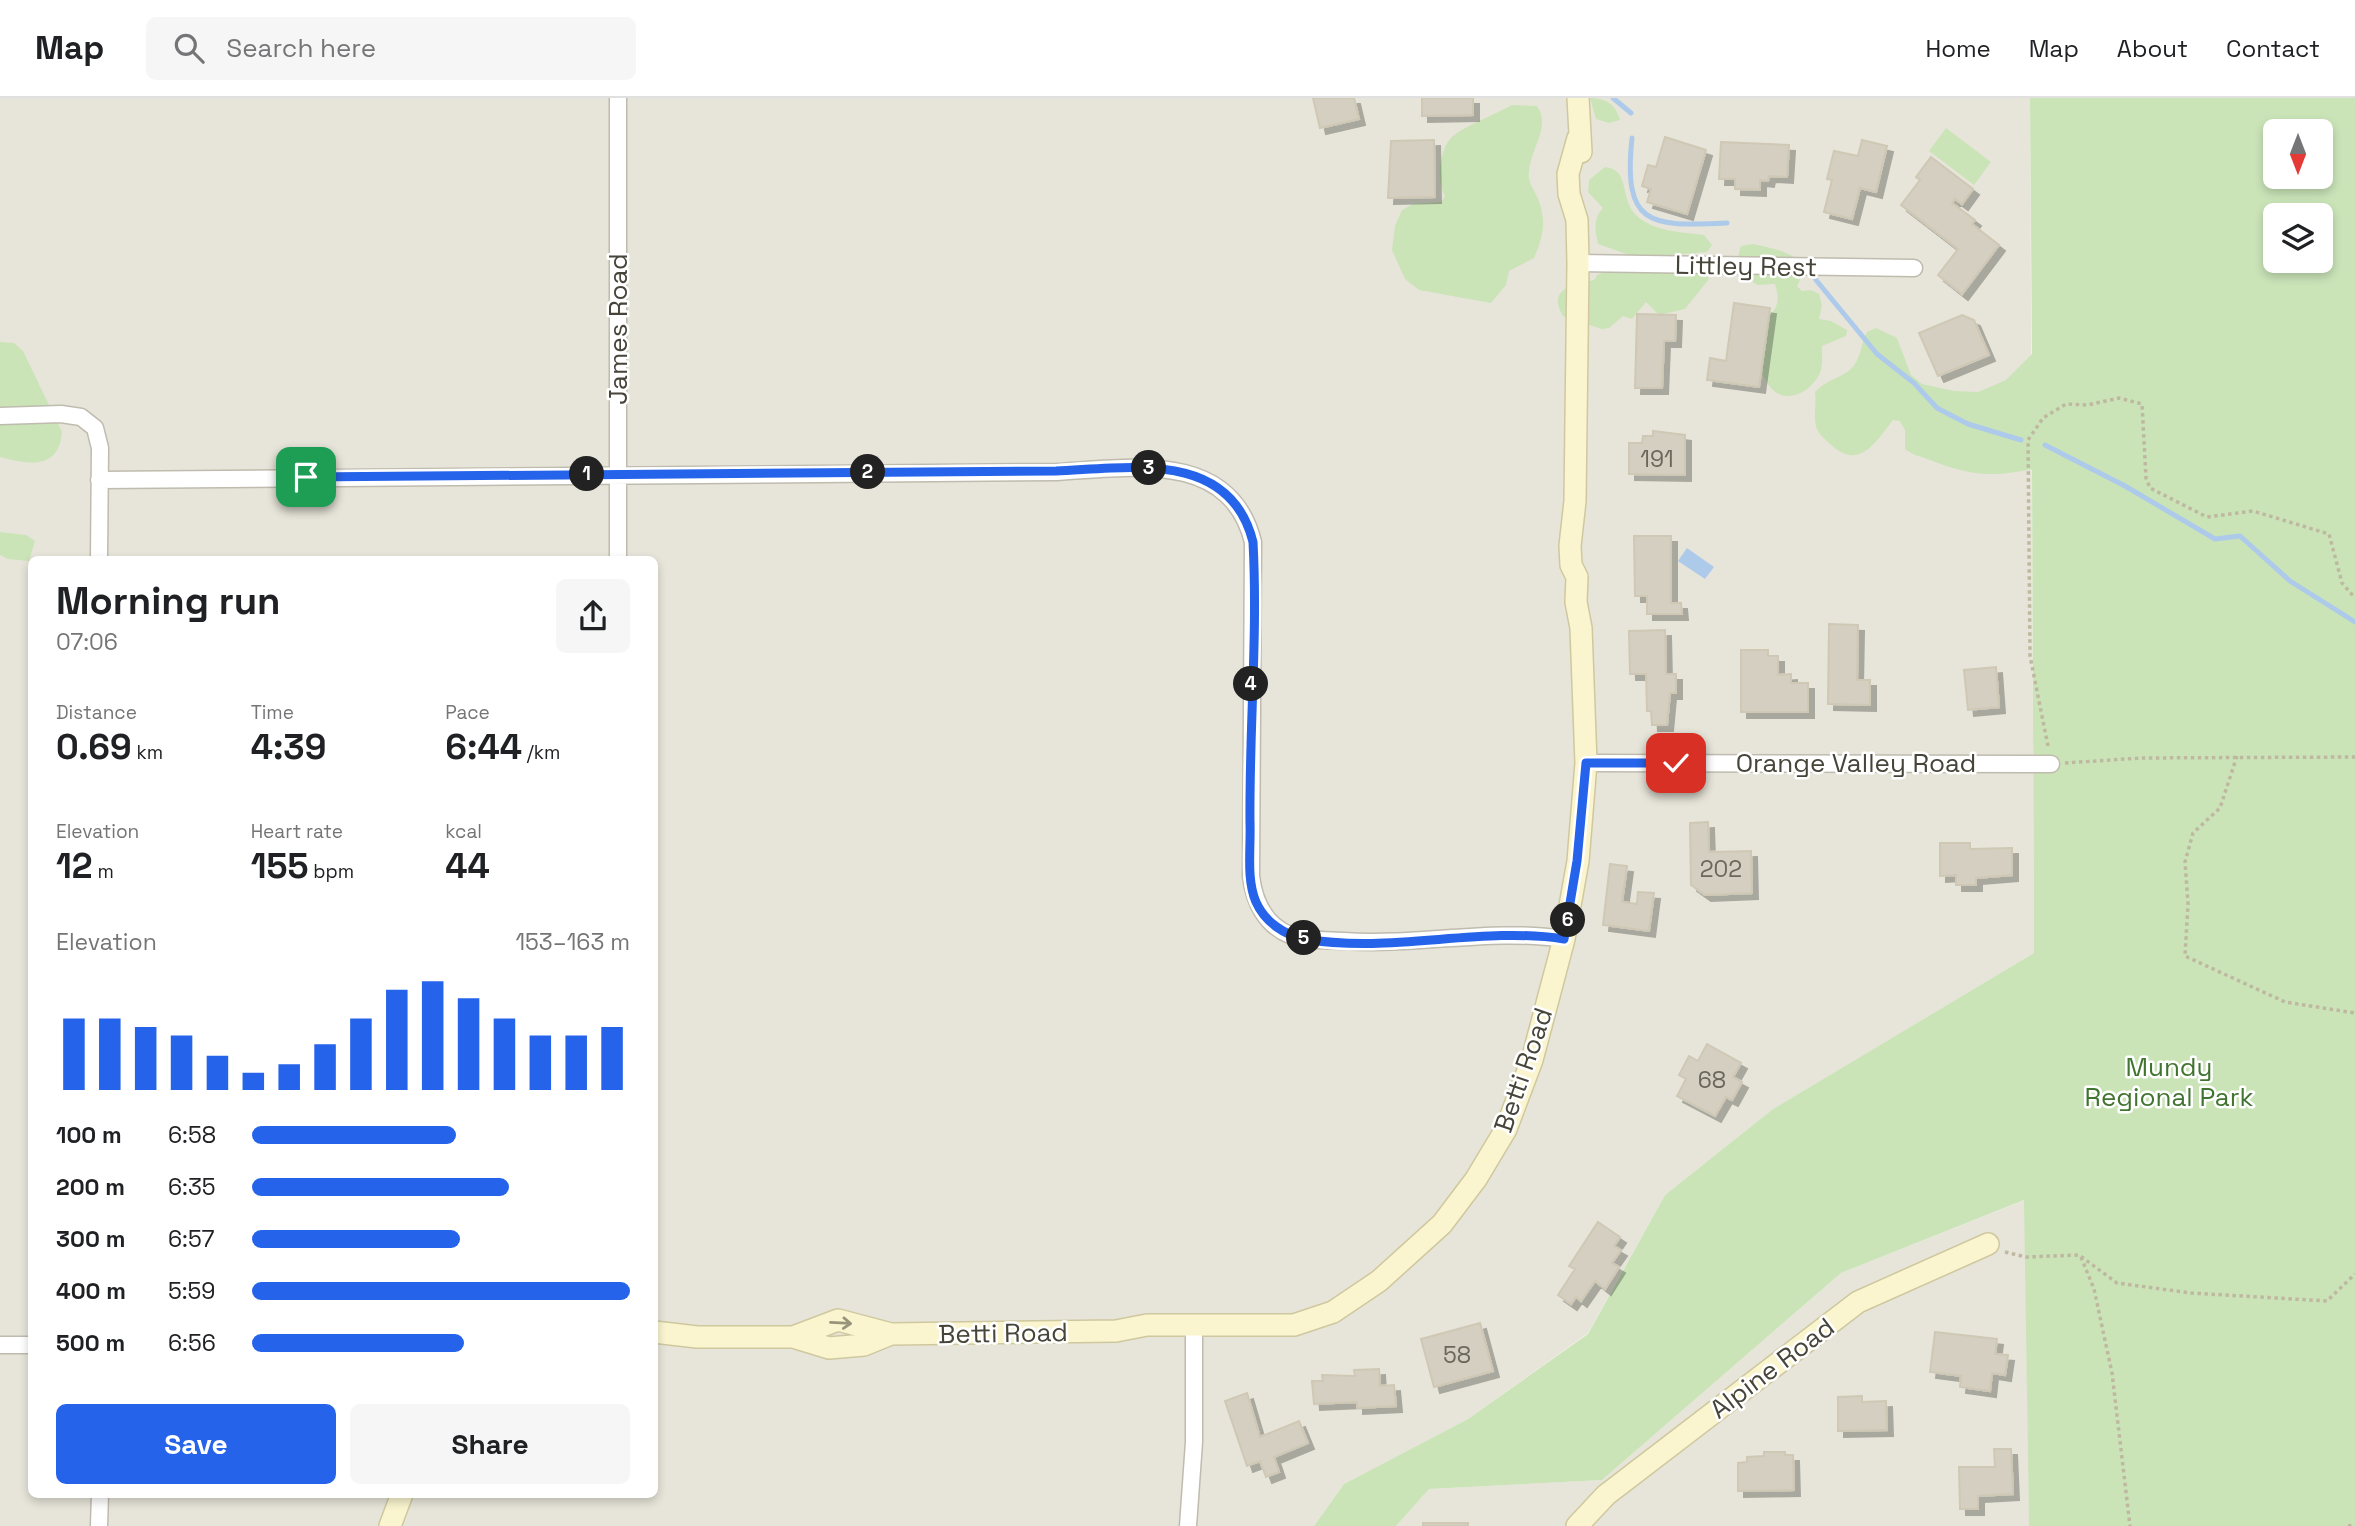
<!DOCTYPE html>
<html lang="en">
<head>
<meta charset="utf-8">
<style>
  :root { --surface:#fff; --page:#f6f6f6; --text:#202124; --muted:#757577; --line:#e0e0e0; --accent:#2563eb }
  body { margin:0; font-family:"Space Grotesk",sans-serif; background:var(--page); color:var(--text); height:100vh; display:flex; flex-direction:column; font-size:26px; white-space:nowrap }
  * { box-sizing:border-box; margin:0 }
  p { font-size:23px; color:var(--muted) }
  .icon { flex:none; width:38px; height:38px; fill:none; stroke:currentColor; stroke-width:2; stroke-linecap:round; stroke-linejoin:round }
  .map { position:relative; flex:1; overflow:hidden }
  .sheet { position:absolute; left:28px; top:458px; width:630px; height:942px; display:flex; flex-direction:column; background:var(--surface); border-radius:10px; box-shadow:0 4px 10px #0003 }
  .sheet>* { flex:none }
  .needle { width:46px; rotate:180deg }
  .controls { position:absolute; left:2263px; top:21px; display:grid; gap:14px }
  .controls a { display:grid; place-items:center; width:70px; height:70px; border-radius:10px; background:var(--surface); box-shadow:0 4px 10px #0003; font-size:35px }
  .pin { position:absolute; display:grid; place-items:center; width:60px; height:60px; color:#fff; margin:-30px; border-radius:14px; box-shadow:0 4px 10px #0006 }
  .km { position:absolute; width:35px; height:35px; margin:-18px; border-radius:50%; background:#222; color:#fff; font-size:19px; line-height:35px; text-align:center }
  .round { display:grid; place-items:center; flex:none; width:74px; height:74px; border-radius:10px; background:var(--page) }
  .summary { display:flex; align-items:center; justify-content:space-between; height:119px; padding:0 28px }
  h1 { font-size:38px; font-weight:800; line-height:52px }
  .figures { display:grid; grid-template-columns:repeat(3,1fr); gap:10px; height:119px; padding:7px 28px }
  .figures div { display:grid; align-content:center }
  .figures b { font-size:35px; font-weight:800 }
  .figures small { font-size:19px; font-weight:400 }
  .figures p { font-size:19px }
  .chart { height:196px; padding:14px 28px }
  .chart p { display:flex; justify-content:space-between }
  .chart svg { width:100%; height:126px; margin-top:7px; stroke:var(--accent); stroke-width:6 }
  .action { display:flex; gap:14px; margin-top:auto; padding:14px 28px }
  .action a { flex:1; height:80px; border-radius:10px; background:var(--accent); color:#fff; font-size:28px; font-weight:800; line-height:80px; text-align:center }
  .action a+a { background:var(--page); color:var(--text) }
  ul { padding:0 28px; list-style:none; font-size:23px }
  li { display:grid; grid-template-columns:112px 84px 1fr; align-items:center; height:52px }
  li i { height:18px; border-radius:9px; background:var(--accent) }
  header { display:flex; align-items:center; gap:42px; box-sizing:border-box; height:98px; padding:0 35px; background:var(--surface); border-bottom:2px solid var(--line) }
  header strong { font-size:33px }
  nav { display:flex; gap:38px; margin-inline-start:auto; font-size:24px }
  .search { width:490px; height:63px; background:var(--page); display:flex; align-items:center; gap:18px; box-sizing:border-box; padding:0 24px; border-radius:10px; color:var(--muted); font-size:26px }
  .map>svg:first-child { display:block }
  .residential { fill:#e7e5d9; fill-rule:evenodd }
  .green { fill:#cae4b8; fill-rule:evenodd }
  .water { fill:#aecaea }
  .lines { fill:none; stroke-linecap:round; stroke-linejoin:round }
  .stream { stroke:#aecaea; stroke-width:5 }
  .building { fill:#d4cfc1; stroke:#cfc8b5; stroke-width:2; filter:url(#shadow) }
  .street-casing { stroke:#bfbbae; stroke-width:19 }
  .secondary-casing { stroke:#cfc89f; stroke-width:24 }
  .path { stroke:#bfb8a1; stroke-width:3.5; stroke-dasharray:3.5 3.5; stroke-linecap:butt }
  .street { stroke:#fff; stroke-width:16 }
  .secondary { stroke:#faf5cf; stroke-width:21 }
  .oneway { stroke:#98947c }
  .route-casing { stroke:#fff; stroke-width:14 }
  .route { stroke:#2563eb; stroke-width:9 }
  .labels { text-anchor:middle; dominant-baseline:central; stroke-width:5; stroke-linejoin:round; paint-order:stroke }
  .number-label { font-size:23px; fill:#6a675b }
  .street-label { font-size:26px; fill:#474439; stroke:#fff }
  .park-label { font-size:26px; fill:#427431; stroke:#fff }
</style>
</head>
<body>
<header>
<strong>Map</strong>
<div class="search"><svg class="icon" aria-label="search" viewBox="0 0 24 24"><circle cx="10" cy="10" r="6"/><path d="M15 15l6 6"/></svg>Search here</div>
<nav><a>Home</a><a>Map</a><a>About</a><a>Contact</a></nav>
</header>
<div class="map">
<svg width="2355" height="1428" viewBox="0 0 2355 1428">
  <defs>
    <filter id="shadow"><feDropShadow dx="6" dy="6" stdDeviation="0" flood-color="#0004"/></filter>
  </defs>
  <rect width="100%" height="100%" fill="#f4f2eb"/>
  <path class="residential" d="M 0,0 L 2030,0 L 2034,855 L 1773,1011 L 1665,1097 L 1588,1235 L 1468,1321 L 1344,1386 L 1314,1428 L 0,1428 ZM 32,462 L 654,462 L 654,1396 L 32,1396 Z
    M 2025,1102 L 2029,1428 L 1396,1428 L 1429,1391 L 1602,1382 L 1841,1175 Z"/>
  <path class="green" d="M 1590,0 C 1605,0 1616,6 1620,22 L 1609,25 L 1596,21 Z
    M 2030,0 L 2355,0 L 2355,1428 L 2029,1428 L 2024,1102 L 1841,1175 L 1602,1382 L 1429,1391 L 1396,1428 L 1314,1428 L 1344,1386 L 1468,1321 L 1588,1236 L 1665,1097 L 1773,1011 L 2034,855 L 2032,371 C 1991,380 1968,377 1930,362 C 1920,358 1914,358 1905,351 L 1905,332 L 1900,323 L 1893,322 C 1875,345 1859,374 1829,345 C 1826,342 1820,337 1818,333 C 1812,323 1817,306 1815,294 C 1827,281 1840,281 1852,270 C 1861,260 1861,245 1867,234 L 1876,230 L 1897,240 L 1911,277 L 1922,286 L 1954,293 L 1978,294 L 2006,282 L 2032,256 ZM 2275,33 L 2320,33 L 2320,79 L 2275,79 ZM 2275,117 L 2320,117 L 2320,163 L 2275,163 Z
    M 1512,7 L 1537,8 C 1553,31 1526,54 1529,81 C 1530,87 1536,95 1538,101 C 1547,123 1543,139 1534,160 L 1509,173 L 1506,187 L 1491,205 L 1419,192 L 1405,181 L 1392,152 L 1395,128 L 1402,112 L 1413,106 L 1441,104 L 1445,98 C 1436,84 1439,54 1450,41 C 1458,31 1498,15 1512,7 Z
    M 1946,30 L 1991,64 L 1974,87 L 1929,53 Z
    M 1605,69 C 1630,71 1620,100 1635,116 C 1652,134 1682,134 1704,137 L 1712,147 L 1707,154 L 1638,160 L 1598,146 C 1595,133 1593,120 1603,110 L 1588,94 L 1589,82 Z
    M 1753,146 C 1774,151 1816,156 1797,188 L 1802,193 L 1811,192 L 1819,196 L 1822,207 L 1819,221 L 1831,223 L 1847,232 L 1846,238 L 1822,248 C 1822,257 1823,267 1820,275 C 1809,298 1780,309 1766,283 C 1759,271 1759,242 1763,229 C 1767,213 1784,215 1775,186 L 1757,187 L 1739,173 L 1737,162 L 1741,148 Z
    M 1611,171 L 1694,173 L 1706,176 L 1709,181 L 1685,211 L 1659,217 L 1646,204 L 1632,221 L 1623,218 L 1609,230 L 1602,231 L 1563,218 C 1546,189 1576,187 1594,182 L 1597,177 Z
    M 0,244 L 14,245 L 23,253 L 62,334 C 59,373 27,366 0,359 Z
    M 0,434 L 26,437 L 35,443 L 29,463 L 8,461 L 0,457 Z"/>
  <path class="water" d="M 1687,450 L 1714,469 L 1705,481 L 1678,463 Z"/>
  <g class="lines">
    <path class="stream" d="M 1613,0 L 1631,15
      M 1632,40 C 1623,127 1648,129 1727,125
      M 1816,182 L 1877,256 L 1914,285 L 1937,310 L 1968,326 L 2021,342
      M 2045,347 L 2125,388 L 2215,441 L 2240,438 L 2290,483 L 2355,524"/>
  </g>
  <path class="building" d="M 1313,0 L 1354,0 L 1359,21 L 1320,30 Z
    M 1422,0 L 1473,0 L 1473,17 L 1422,18 Z
    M 1665,39 L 1706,52 L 1687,116 L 1647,104 L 1651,91 L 1642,88 L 1648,67 L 1656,69 Z
    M 1434,42 L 1435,99 L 1388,100 L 1391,43 Z
    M 1862,42 L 1887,48 L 1876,94 L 1860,90 L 1852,121 L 1824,114 L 1832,82 L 1827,81 L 1834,53 L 1858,58 Z
    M 1721,44 L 1789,47 L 1787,79 L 1769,78 L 1768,83 L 1760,82 L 1760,92 L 1735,91 L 1735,81 L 1719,81 Z
    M 1931,59 L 1973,91 L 1962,106 L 1955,101 L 1952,105 L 1975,122 L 1972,126 L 1999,147 L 1962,196 L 1938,177 L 1958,151 L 1901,107 L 1920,82 L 1916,79 Z
    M 1734,205 L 1770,210 L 1759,289 L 1707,282 L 1710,260 L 1726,263 Z
    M 1637,216 L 1676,217 L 1675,243 L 1664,243 L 1662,290 L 1635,290 Z
    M 1962,217 L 1974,222 L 1989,257 L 1938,278 L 1919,235 Z
    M 1653,333 L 1685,337 L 1685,377 L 1629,376 L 1629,345 L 1642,345 L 1643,338 L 1653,338 Z
    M 1634,438 L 1671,438 L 1671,505 L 1681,505 L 1682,516 L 1647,516 L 1647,498 L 1635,498 Z
    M 1829,526 L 1858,527 L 1857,582 L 1870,582 L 1870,607 L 1828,606 Z
    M 1665,532 L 1666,576 L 1676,576 L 1676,595 L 1670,595 L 1667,627 L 1652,627 L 1651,613 L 1647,613 L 1646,576 L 1630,576 L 1629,533 Z
    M 1741,552 L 1768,552 L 1768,558 L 1778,558 L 1778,577 L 1791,576 L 1791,585 L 1808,585 L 1808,614 L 1741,614 Z
    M 1996,569 L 1999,609 L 1968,612 L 1964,572 Z
    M 1708,724 L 1709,754 L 1751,753 L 1752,795 L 1705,797 L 1691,787 L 1690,725 Z
    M 1940,745 L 1970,745 L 1970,751 L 2012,750 L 2012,777 L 1976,780 L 1976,787 L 1956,787 L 1956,777 L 1940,778 Z
    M 1610,766 L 1627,768 L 1622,804 L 1637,806 L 1638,794 L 1654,795 L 1649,833 L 1603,827 Z
    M 1707,946 L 1741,965 L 1733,979 L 1742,984 L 1732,1002 L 1726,999 L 1715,1018 L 1677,998 L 1686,981 L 1679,977 L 1689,958 L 1698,963 Z
    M 1598,1124 L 1620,1139 L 1614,1148 L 1621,1152 L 1612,1165 L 1619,1169 L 1605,1191 L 1595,1183 L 1581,1203 L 1576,1199 L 1571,1206 L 1558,1197 L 1575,1171 L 1569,1168 Z
    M 1480,1225 L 1493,1273 L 1434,1289 L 1421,1241 Z
    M 1935,1234 L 1997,1241 L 1995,1256 L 2008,1257 L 2005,1277 L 1992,1275 L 1990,1293 L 1960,1289 L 1961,1278 L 1930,1274 Z
    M 1379,1271 L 1380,1288 L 1394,1287 L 1396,1308 L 1357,1310 L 1357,1304 L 1314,1306 L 1312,1283 L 1323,1283 L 1322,1277 L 1355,1278 L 1354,1272 Z
    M 1247,1295 L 1260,1339 L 1299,1323 L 1308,1345 L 1274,1359 L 1279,1374 L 1266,1379 L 1260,1363 L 1247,1368 L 1225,1303 Z
    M 1862,1298 L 1862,1304 L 1886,1303 L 1887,1332 L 1838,1333 L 1838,1299 Z
    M 1994,1351 L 2011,1351 L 2013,1396 L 1978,1398 L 1978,1411 L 1960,1411 L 1959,1369 L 1995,1369 Z
    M 1764,1354 L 1785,1354 L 1785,1357 L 1793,1357 L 1794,1392 L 1738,1393 L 1738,1365 L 1747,1364 L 1747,1359 L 1764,1358 Z
    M 1423,1425 L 1468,1425 L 1468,1428 L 1423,1428 Z"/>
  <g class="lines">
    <defs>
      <path id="street" d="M 618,0 L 618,462
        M 1578,165 L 1914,170
        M 0,318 L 61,316 L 81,319 L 95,330 L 100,350 L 99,462
        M 99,382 L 1056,374 C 1128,370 1230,351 1253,444 L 1251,778 C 1254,803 1265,827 1290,837 C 1307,843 1327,842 1344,843 C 1418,848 1492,830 1564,841
        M 1586,665 L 2051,666
        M 0,1247 L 32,1247
        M 99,1428 L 100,1396
        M 1188,1428 L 1194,1344 L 1194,1228"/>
      <path id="secondary" d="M 1578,0 L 1581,54
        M 654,1234 L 697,1239 L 793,1239 L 829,1250 L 864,1247 L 891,1236
        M 793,1239 L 838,1222 L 891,1236 L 1116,1233 L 1147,1227 L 1294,1227 L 1333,1214 L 1379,1183 L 1442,1126 L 1476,1081 L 1506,1031 L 1532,962 L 1564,841 L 1578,763 L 1586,665 L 1581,530 L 1576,504 L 1577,479 L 1571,467 L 1570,448 L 1575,403 L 1578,165 L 1577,122 L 1569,96 L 1568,76 L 1578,40
        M 390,1428 L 402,1396
        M 1577,1428 L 1606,1397 L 1858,1204 L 1988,1146"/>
    </defs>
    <use href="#street" class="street-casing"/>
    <use href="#secondary" class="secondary-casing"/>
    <path class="path" d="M 2048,648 L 2030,558 L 2028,342 L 2043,320 L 2066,306 L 2087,307 L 2119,300 L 2142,306 L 2146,380 L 2150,390 L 2207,419 L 2253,413 L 2329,436 L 2342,485 L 2355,500
      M 2237,658 L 2220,710 L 2193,735 L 2185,764 L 2188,806 L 2185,858 L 2285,904 L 2355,915
      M 2065,665 L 2141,660 L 2355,659
      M 2005,1154 L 2026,1159 L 2079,1157 L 2117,1185 L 2191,1195 L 2327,1203 L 2355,1176
      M 2081,1159 L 2094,1191 L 2112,1275 L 2130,1428
      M 2348,1428 L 2355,1427"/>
    <use href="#street" class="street"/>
    <use href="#secondary" class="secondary"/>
  </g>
  <defs><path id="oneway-shaft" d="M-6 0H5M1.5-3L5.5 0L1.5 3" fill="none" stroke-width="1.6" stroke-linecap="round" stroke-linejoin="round" transform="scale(1.75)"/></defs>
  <use class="oneway" href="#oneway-shaft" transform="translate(841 1225) rotate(3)"/>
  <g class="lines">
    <defs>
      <path id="route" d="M 306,379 L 1056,373 C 1128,370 1230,351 1253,444 C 1258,537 1249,632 1250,725 C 1251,750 1246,781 1256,804 C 1265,824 1284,837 1305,841 C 1392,856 1479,828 1564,841 L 1577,763 L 1586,665 L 1676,665"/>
    </defs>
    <use href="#route" class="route-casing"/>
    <use href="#route" class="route"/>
  </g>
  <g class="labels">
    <g class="number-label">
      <text x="1657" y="361">191</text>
      <text x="1721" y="771">202</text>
      <text x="1712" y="982">68</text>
      <text x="1457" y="1257">58</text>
    </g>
    <g class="street-label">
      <text transform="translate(1746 168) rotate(1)">Littley Rest</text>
      <text transform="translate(618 231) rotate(-90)">James Road</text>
      <text x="1856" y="665">Orange Valley Road</text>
      <text transform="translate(1523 972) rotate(-71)">Betti Road</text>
      <text transform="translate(1003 1235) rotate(-1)">Betti Road</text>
      <text transform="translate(1772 1270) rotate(-37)">Alpine Road</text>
    </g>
    <g class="park-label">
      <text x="2169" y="969">Mundy<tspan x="2169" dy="30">Regional Park</tspan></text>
    </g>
  </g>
</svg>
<div class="controls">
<a><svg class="needle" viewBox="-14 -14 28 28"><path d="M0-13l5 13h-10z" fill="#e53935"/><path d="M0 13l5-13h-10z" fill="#757577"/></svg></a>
<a><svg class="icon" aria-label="layers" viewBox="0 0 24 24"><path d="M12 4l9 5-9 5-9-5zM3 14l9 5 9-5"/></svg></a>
</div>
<div class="pin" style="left:306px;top:379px;background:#1e9e55"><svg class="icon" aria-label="arrive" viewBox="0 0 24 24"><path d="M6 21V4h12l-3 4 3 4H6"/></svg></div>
<div class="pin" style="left:1676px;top:665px;background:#d93025"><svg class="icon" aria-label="check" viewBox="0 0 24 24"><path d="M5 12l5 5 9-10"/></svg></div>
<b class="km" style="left:587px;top:376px">1</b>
<b class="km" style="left:868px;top:374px">2</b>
<b class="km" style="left:1149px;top:370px">3</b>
<b class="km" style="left:1251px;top:586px">4</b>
<b class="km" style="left:1304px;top:840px">5</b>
<b class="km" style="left:1568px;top:822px">6</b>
<section class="sheet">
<div class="summary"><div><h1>Morning run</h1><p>07:06</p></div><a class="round"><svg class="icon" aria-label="share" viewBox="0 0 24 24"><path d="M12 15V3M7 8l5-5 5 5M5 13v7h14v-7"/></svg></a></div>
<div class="figures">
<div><p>Distance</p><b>0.69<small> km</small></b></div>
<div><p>Time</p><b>4:39</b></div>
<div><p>Pace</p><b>6:44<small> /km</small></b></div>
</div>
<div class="figures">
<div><p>Elevation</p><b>12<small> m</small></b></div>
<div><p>Heart rate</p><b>155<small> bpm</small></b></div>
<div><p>kcal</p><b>44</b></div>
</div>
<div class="chart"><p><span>Elevation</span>153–163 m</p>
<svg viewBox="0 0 160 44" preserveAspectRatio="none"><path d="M5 44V19M15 44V19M25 44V22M35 44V25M45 44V32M55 44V38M65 44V35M75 44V28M85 44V19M95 44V9M105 44V6M115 44V12M125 44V19M135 44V25M145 44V25M155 44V22"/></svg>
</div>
<ul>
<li><b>100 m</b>6:58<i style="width:54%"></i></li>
<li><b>200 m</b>6:35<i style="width:68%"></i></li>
<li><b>300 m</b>6:57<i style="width:55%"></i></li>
<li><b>400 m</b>5:59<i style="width:100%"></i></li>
<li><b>500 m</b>6:56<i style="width:56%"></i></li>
</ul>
<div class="action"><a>Save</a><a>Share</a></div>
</section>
</div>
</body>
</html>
